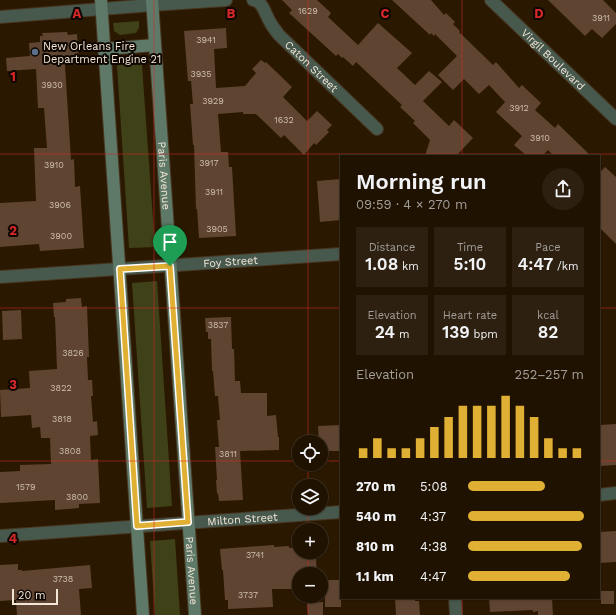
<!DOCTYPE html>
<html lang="en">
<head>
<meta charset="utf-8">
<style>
  :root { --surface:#201201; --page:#2d2010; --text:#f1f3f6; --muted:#a29e99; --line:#3d3223; --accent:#e0b034 }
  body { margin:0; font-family:"Work Sans",sans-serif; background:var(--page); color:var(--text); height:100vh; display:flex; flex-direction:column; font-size:15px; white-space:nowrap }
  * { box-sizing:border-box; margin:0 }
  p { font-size:13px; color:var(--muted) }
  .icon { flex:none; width:22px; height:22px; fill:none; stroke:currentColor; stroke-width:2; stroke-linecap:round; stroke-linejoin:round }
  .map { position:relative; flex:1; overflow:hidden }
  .side { position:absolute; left:340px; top:155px; width:260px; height:444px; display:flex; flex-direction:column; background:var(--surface); border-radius:0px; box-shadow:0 1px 3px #0004,0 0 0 1px var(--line) }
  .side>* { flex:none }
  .controls { position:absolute; left:292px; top:435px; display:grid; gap:8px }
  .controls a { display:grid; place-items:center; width:36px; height:36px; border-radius:50%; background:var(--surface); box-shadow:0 1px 3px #0004,0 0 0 1px var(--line); font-size:20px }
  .scale { position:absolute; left:12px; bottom:10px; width:46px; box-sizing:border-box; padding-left:4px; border:2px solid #f3e6d7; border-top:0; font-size:11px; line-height:14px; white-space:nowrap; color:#f3e6d7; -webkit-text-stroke:3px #0d0601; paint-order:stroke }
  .pin { position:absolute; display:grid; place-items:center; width:34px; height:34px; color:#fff; margin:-41px -17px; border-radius:50% 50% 50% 0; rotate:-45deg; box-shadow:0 0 4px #0007 }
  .pin .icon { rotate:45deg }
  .round { display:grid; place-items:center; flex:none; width:42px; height:42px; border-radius:21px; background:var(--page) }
  .summary { display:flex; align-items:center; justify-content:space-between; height:68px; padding:0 16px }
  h1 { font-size:22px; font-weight:600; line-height:30px }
  .stats { display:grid; grid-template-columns:repeat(3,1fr); gap:6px; height:68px; padding:4px 16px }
  .stats div { display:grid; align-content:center; border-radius:0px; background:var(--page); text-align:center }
  .stats b { font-size:17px; font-weight:600 }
  .stats small { font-size:11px; font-weight:400 }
  .stats p { font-size:11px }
  .chart { height:112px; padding:8px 16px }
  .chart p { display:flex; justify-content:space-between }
  .chart svg { width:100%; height:72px; margin-top:4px; stroke:var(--accent); stroke-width:6 }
  ul { padding:0 16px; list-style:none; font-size:13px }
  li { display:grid; grid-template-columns:64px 48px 1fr; align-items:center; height:30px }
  li i { height:10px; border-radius:5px; background:var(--accent) }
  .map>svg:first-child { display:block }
  .green { fill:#3f4118 }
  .building { fill:#5f4531 }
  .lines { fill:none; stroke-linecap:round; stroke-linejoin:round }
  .street-casing { stroke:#47351f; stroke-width:14 }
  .secondary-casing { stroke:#47351f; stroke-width:14 }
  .street { stroke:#47584d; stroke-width:12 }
  .secondary { stroke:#5e7968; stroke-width:12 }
  .route-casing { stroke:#fff; stroke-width:8 }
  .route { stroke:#e0b034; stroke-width:5 }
  .grid { fill:none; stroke:#d62828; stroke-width:1; stroke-opacity:0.55 }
  .service-dot { fill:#5c6f8a; stroke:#0d0601; stroke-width:1.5 }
  .labels { text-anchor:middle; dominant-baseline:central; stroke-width:4; stroke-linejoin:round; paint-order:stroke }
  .number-label { font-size:9px; fill:#cebeae }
  .poi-label { font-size:11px; fill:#f3e6d7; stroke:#0d0601; text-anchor:start }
  .street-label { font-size:11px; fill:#f3e6d7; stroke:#0d0601 }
  .grid-label { font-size:13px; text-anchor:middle; font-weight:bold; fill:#d62828; stroke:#0d0601; stroke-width:4; stroke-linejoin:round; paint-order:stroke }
</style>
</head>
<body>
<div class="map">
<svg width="616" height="615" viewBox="0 0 616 615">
  <rect width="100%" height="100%" fill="#2b1801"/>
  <path class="green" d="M 139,21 L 139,28 L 136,33 L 120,35 L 114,31 L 113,23 Z
    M 137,60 L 142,65 L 155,247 L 129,248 L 117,66 L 120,61 Z
    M 157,281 L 172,506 L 147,508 L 132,283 Z
    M 175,539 L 180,615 L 155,615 L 150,541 Z"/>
  <path class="building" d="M 282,0 L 317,0 L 331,13 L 328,17 L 358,45 L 378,23 L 412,53 L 397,68 L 415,85 L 429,71 L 442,82 L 423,101 L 449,126 L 454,120 L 473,138 L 456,156 L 425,156 L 430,140 L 413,123 L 415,121 L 400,107 L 402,105 L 356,62 L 353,66 L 343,57 L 342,58 L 338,54 L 336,56 L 289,13 L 292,10 Z
    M 392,0 L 431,0 L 444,15 L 446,13 L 455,22 L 453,24 L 460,31 L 459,32 L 493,65 L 496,62 L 519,88 L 522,85 L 541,103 L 535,110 L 555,128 L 558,124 L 591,156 L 554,156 L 548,150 L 542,156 L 527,156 L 514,145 L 522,136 L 496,112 L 505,102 L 489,85 L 479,94 L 464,79 L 453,90 L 438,75 L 457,56 L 435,34 L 434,36 L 431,33 L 430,35 Z
    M 548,0 L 603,0 L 616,13 L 616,24 L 602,38 L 592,29 L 585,36 Z
    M 226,28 L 227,48 L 214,49 L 216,88 L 245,86 L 256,73 L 252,69 L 261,60 L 265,63 L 266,62 L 292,87 L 283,97 L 307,121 L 317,111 L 332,125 L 327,130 L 329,132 L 316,145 L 314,143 L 304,155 L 284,135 L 281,138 L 256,114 L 243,114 L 243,112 L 218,114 L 221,152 L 228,152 L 229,167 L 232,167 L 236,236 L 199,238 L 197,209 L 196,209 L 194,145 L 193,145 L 190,104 L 193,104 L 191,81 L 188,81 L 184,31 Z
    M 67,32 L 68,35 L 77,34 L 79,64 L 65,65 L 71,160 L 74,159 L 75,187 L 80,186 L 84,248 L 40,251 L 39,244 L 0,247 L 0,203 L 36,201 L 34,148 L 47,148 L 44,108 L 38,108 L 36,69 L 7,71 L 6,58 L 30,56 L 29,43 L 40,42 L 40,36 L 43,36 L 42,33 Z
    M 605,167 L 616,177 L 616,244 L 599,227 L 599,173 Z
    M 341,179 L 341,220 L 320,222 L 317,181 Z
    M 81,298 L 82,307 L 87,306 L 89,357 L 87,357 L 88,380 L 92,380 L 93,396 L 91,396 L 93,422 L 97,421 L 98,435 L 90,436 L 91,460 L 98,459 L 100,503 L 79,504 L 79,508 L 55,510 L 55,500 L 0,503 L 0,472 L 20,471 L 20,465 L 51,464 L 50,438 L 41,438 L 40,427 L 32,428 L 31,415 L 1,417 L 0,390 L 30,388 L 29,371 L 57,369 L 55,317 L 54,317 L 53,303 L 66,302 L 66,299 Z
    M 21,310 L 22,339 L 3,340 L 2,311 Z
    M 231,317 L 232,349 L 234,349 L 235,381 L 240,381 L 241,393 L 267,393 L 267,416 L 276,415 L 278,437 L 279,437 L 279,450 L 240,451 L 243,500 L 219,501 L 218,493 L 217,494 L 216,480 L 217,480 L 215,447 L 219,447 L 217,420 L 220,420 L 218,396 L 215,396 L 213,371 L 212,371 L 211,339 L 208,339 L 208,332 L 206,332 L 205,318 Z
    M 616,424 L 616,465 L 599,466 L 599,425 Z
    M 341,425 L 341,451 L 321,451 L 321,442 L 319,442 L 318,426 Z
    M 616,531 L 616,562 L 599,563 L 599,532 Z
    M 274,545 L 274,547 L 289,546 L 289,548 L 299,547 L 299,552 L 313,552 L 314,559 L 316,559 L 317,574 L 299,574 L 299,589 L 272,589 L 273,607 L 228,609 L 228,600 L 225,600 L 223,570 L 222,570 L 220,549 Z
    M 18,564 L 18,570 L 22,570 L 22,571 L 90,565 L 92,588 L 79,589 L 81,615 L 17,615 L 16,600 L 0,601 L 0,565 Z
    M 325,580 L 341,580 L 341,607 L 325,607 Z
    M 601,591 L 614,591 L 614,604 L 601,604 Z
    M 395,598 L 415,598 L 415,601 L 419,601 L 420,615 L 396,615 Z
    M 489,598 L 552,598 L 553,615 L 538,615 L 538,611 L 533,612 L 533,610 L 490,612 Z
    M 323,602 L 323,615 L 308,615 L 307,603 Z"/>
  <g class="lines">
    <defs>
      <g id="street">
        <path id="s1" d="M 253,0 C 263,1 265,14 270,22 C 272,26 276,31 279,35 L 377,129"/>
        <path id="s2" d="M 491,0 L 616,119"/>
        <path d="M 0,17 L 152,5 L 226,0"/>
        <path id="s3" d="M 0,277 L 341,254"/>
        <path d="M 599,495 L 616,493"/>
        <path id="s4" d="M 0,536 L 341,512"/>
        <path d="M 455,598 L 456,615"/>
      </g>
      <g id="secondary">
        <path d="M 101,0 L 143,615"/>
        <path id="s5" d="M 152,0 L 195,615"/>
        <path d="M 105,49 L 155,45"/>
      </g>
    </defs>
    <use href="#street" class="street-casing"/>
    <use href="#secondary" class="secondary-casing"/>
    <use href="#street" class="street"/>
    <use href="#secondary" class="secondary"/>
  </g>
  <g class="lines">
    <defs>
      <path id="route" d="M 170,266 L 188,522 L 137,526 L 120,269 Z"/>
    </defs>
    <use href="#route" class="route-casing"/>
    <use href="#route" class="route"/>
  </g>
  <path class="grid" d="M 154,0 L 154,615M 308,0 L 308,442M 462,0 L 462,156M 0,154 L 616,154M 0,308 L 341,308M 599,308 L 616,308M 0,461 L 299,461M 321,461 L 341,461M 599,461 L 616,461M 308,464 L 308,486M 308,508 L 308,530M 308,552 L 308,574M 308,596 L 308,615M 462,598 L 462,615"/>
  <circle class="service-dot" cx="35" cy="52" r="4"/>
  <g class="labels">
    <g class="number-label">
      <text x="308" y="11">1629</text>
      <text x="601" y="18">3911</text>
      <text x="206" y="40">3941</text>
      <text x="201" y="74">3935</text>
      <text x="52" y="85">3930</text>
      <text x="213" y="101">3929</text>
      <text x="519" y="108">3912</text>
      <text x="284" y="120">1632</text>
      <text x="540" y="138">3910</text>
      <text x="209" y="163">3917</text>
      <text x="54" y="165">3910</text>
      <text x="214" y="192">3911</text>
      <text x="60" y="205">3906</text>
      <text x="217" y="229">3905</text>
      <text x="61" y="236">3900</text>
      <text x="218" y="325">3837</text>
      <text x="73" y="353">3826</text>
      <text x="61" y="388">3822</text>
      <text x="62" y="419">3818</text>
      <text x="70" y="451">3808</text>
      <text x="228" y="454">3811</text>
      <text x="26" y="487">1579</text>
      <text x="77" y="497">3800</text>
      <text x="255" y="555">3741</text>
      <text x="63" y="579">3738</text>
      <text x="248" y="595">3737</text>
    </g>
    <g class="poi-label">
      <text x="43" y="46">New Orleans Fire<tspan x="43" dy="13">Department Engine 21</tspan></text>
    </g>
    <g class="street-label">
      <text stroke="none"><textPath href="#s2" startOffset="86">Virgil Boulevard</textPath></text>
      <text stroke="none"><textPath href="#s1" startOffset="90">Caton Street</textPath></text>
      <text stroke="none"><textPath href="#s5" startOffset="176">Paris Avenue</textPath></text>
      <text stroke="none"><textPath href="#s3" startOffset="231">Foy Street</textPath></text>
      <text stroke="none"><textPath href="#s4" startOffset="243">Milton Street</textPath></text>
      <text stroke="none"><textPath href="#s5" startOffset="572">Paris Avenue</textPath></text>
    </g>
  </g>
  <g class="grid-label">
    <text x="77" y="18">A</text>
    <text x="231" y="18">B</text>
    <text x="385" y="18">C</text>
    <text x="539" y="18">D</text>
    <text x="13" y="81">1</text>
    <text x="13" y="235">2</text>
    <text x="13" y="389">3</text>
    <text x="13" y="543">4</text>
  </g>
</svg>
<div class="controls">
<a><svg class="icon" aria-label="locate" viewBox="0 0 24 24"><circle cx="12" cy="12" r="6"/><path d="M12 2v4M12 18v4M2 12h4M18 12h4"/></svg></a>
<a><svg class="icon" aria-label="layers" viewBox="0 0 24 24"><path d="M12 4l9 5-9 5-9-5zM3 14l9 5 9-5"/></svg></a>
<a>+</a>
<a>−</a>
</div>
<div class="scale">20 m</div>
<div class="pin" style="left:170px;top:266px;background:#1e9e55"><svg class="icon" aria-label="arrive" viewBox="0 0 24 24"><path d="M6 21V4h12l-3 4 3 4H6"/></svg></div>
<section class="side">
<div class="summary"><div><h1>Morning run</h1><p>09:59 · 4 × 270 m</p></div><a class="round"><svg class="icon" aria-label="share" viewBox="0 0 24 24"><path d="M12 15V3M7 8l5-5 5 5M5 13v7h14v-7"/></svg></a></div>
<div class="stats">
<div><p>Distance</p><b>1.08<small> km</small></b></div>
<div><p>Time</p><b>5:10</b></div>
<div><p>Pace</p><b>4:47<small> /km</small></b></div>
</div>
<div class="stats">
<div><p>Elevation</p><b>24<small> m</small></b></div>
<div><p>Heart rate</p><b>139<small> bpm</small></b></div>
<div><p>kcal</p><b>82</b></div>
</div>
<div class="chart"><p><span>Elevation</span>252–257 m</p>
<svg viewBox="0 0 160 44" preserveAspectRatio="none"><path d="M5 44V38M15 44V32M25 44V38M35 44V38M45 44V32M55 44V25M65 44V19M75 44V12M85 44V12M95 44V12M105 44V6M115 44V12M125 44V19M135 44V32M145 44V38M155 44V38"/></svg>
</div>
<ul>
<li><b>270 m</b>5:08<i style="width:66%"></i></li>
<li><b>540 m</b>4:37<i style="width:100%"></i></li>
<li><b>810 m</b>4:38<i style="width:98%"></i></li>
<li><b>1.1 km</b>4:47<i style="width:88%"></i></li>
</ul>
</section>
</div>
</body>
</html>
